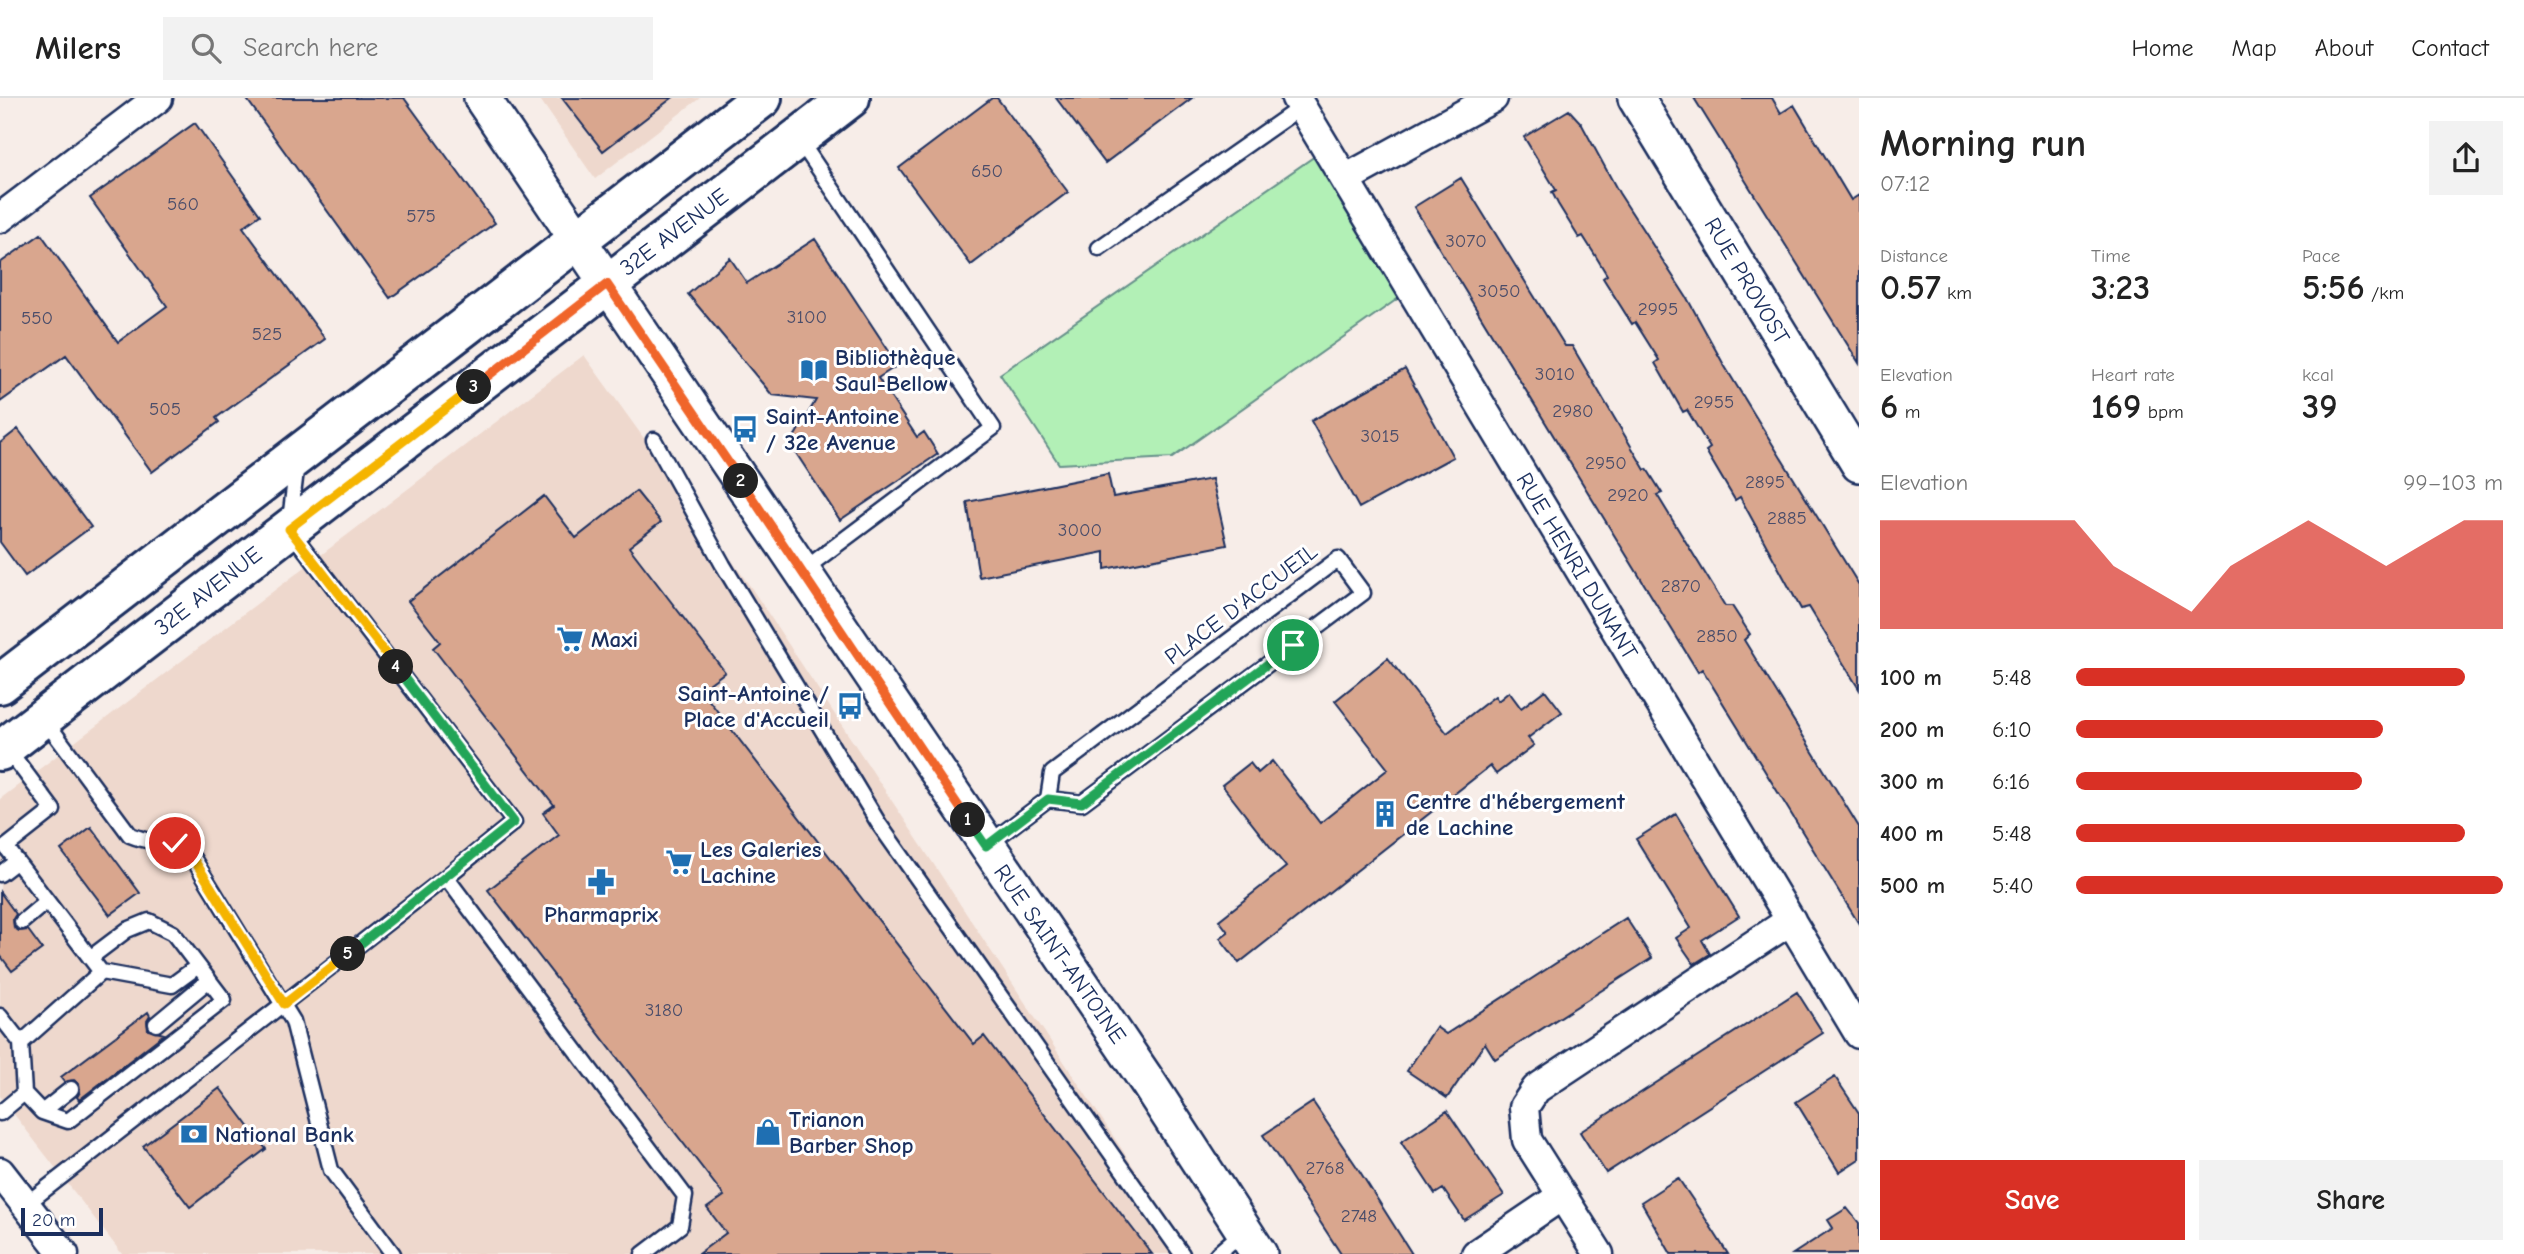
<!DOCTYPE html>
<html lang="en">
<head>
<meta charset="utf-8">
<style>
  :root { --surface:#fff; --page:#f2f2f2; --text:#222; --muted:#767676; --line:#e0e0e0; --accent:#d93025 }
  body { margin:0; font-family:"Comic Neue",sans-serif; background:var(--page); color:var(--text); height:100vh; display:flex; flex-direction:column; font-size:26px; white-space:nowrap }
  * { box-sizing:border-box; margin:0 }
  p { font-size:23px; color:var(--muted) }
  .icon { flex:none; width:38px; height:38px; fill:none; stroke:currentColor; stroke-width:2; stroke-linecap:round; stroke-linejoin:round }
  .map { position:relative; flex:1; overflow:hidden }
  .sheet { display:flex; flex-direction:column; background:var(--surface); width:665px }
  .sheet>* { flex:none }
  .scale { position:absolute; left:21px; bottom:18px; width:82px; box-sizing:border-box; padding-left:7px; border:4px solid #1b2f5e; border-top:0; font-size:19px; line-height:24px; white-space:nowrap; color:#1b2f5e; -webkit-text-stroke:5px #fff; paint-order:stroke }
  .pin { position:absolute; display:grid; place-items:center; width:60px; height:60px; color:#fff; margin:-30px; border:4px solid #fff; border-radius:50%; box-shadow:0 2px 7px #0007 }
  .km { position:absolute; width:35px; height:35px; margin:-18px; border-radius:50%; background:#222; color:#fff; font-size:19px; line-height:35px; text-align:center }
  .round { display:grid; place-items:center; flex:none; width:74px; height:74px; border-radius:0px; background:var(--page) }
  .head { display:flex; align-items:center; justify-content:space-between; height:119px; padding:0 21px }
  h1 { font-size:38px; font-weight:700; line-height:52px }
  .stats { display:grid; grid-template-columns:repeat(3,1fr); gap:10px; height:119px; padding:7px 21px }
  .stats div { display:grid; align-content:center }
  .stats b { font-size:35px; font-weight:700 }
  .stats small { font-size:19px; font-weight:400 }
  .stats p { font-size:19px }
  .chart { height:196px; padding:14px 21px }
  .chart p { display:flex; justify-content:space-between }
  .chart svg { width:100%; height:126px; margin-top:7px; fill:var(--accent); opacity:.7 }
  .primary-button { display:flex; gap:14px; margin-top:auto; padding:14px 21px }
  .primary-button a { flex:1; height:80px; border-radius:0px; background:var(--accent); color:#fff; font-size:28px; font-weight:700; line-height:80px; text-align:center }
  .primary-button a+a { background:var(--page); color:var(--text) }
  ul { padding:0 21px; list-style:none; font-size:23px }
  li { display:grid; grid-template-columns:112px 84px 1fr; align-items:center; height:52px }
  li i { height:18px; border-radius:9px; background:var(--accent) }
  header { display:flex; align-items:center; gap:42px; box-sizing:border-box; height:98px; padding:0 35px; background:var(--surface); border-bottom:2px solid var(--line) }
  header strong { font-size:33px }
  nav { display:flex; gap:38px; margin-inline-start:auto; font-size:24px }
  .search { width:490px; height:63px; background:var(--page); display:flex; align-items:center; gap:18px; box-sizing:border-box; padding:0 24px; border-radius:0px; color:var(--muted); font-size:26px }
  main { display:flex; flex:1; min-height:0 }
  .map>svg:first-child { display:block }
  .built { fill:#eed8cd }
  .green { fill:#b2f0b6; stroke:#66908a; stroke-width:2 }
  .building { fill:#d9a68e; stroke:#1b2f5e; stroke-width:2 }
  .lines { fill:none; stroke-linecap:round; stroke-linejoin:round }
  .service-casing { stroke:#1b2f5e; stroke-width:19 }
  .minor-casing { stroke:#1b2f5e; stroke-width:33 }
  .tertiary-casing { stroke:#1b2f5e; stroke-width:40 }
  .secondary-casing { stroke:#1b2f5e; stroke-width:44 }
  .service { stroke:#fff; stroke-width:14 }
  .minor { stroke:#fff; stroke-width:28 }
  .tertiary { stroke:#fff; stroke-width:35 }
  .secondary { stroke:#fff; stroke-width:38 }
  .split-1-casing { stroke:#fff; stroke-width:14 }
  .split-2-casing { stroke:#fff; stroke-width:14 }
  .split-3-casing { stroke:#fff; stroke-width:14 }
  .split-4-casing { stroke:#fff; stroke-width:14 }
  .split-5-casing { stroke:#fff; stroke-width:14 }
  .split-6-casing { stroke:#fff; stroke-width:14 }
  .split-1 { stroke:#22a559; stroke-width:9 }
  .split-2 { stroke:#f0652b; stroke-width:9 }
  .split-3 { stroke:#f0652b; stroke-width:9 }
  .split-4 { stroke:#f5b400; stroke-width:9 }
  .split-5 { stroke:#22a559; stroke-width:9 }
  .split-6 { stroke:#f5b400; stroke-width:9 }
  .labels { text-anchor:middle; dominant-baseline:central; stroke-width:6; stroke-linejoin:round; paint-order:stroke }
  .number-label { font-size:19px; fill:#4a4d6a }
  .street-label { font-size:23px; fill:#1b2f5e; stroke:#fff }
  .poi-label { font-size:23px; font-weight:bold; fill:#1b2f5e; stroke:#fff; text-anchor:start }
</style>
</head>
<body>
<header>
<strong>Milers</strong>
<div class="search"><svg class="icon" aria-label="search" viewBox="0 0 24 24"><circle cx="10" cy="10" r="6"/><path d="M15 15l6 6"/></svg>Search here</div>
<nav><a>Home</a><a>Map</a><a>About</a><a>Contact</a></nav>
</header>
<main>
<div class="map">
<svg width="1859" height="1156" viewBox="0 0 1859 1156">
  <rect width="100%" height="100%" fill="#f7ede8"/>
  <filter id="ink" filterUnits="userSpaceOnUse"><feTurbulence type="fractalNoise" baseFrequency=".0143" numOctaves="2"/><feDisplacementMap in="SourceGraphic" scale="14" xChannelSelector="R" yChannelSelector="G"/><feConvolveMatrix kernelMatrix="1 2 1 2 8 2 1 2 1" color-interpolation-filters="sRGB"/></filter>
  <g filter="url(#ink)">
    <path class="built" d="M 539,0 L 700,0 L 595,81 Z
      M 584,257 L 750,488 L 1191,1156 L 122,1156 L 0,998 L 0,701 Z"/>
    <path class="green" d="M 1318,56 L 1403,197 L 1172,360 L 1059,366 L 1000,276 Z"/>
    <path class="building" d="M 246,0 L 404,0 L 495,125 L 390,200 Z
      M 562,0 L 672,0 L 603,53 Z
      M 992,0 L 997,0 L 1068,94 L 971,167 L 899,70 Z
      M 1056,0 L 1192,0 L 1105,65 Z
      M 1694,0 L 1772,0 L 1781,15 L 1794,7 L 1851,102 L 1859,97 L 1859,265 Z
      M 1569,12 L 1581,25 L 1619,95 L 1687,200 L 1724,267 L 1859,487 L 1859,591 L 1809,509 L 1801,511 L 1740,399 L 1735,402 L 1706,353 L 1710,350 L 1687,312 L 1683,314 L 1655,265 L 1659,262 L 1635,224 L 1632,226 L 1603,180 L 1607,177 L 1595,157 L 1583,138 L 1579,140 L 1558,106 L 1552,94 L 1556,92 L 1524,39 Z
      M 195,25 L 260,117 L 243,129 L 325,241 L 216,320 L 219,324 L 152,374 L 66,257 L 0,304 L 0,165 L 41,136 L 118,244 L 167,208 L 90,100 Z
      M 1461,80 L 1565,248 L 1572,248 L 1645,372 L 1647,371 L 1662,395 L 1657,397 L 1659,400 L 1725,508 L 1732,508 L 1750,536 L 1744,542 L 1859,729 L 1859,826 L 1702,571 L 1698,574 L 1611,432 L 1414,109 Z
      M 815,141 L 898,267 L 878,280 L 917,339 L 924,334 L 938,356 L 840,422 L 790,346 L 816,302 L 772,297 L 688,196 L 730,160 L 747,185 Z
      M 1405,271 L 1453,359 L 1359,410 L 1311,323 Z
      M 18,331 L 91,429 L 25,478 L 0,444 L 0,345 Z
      M 1108,376 L 1113,399 L 1212,381 L 1227,447 L 1105,471 L 1105,454 L 979,479 L 967,404 Z
      M 636,393 L 661,424 L 629,449 L 725,574 L 701,592 L 974,946 L 984,938 L 1152,1156 L 698,1156 L 726,1135 L 707,1110 L 724,1098 L 488,792 L 559,737 L 543,715 L 554,707 L 433,550 L 440,544 L 408,503 L 544,398 L 576,440 Z
      M 1388,560 L 1447,635 L 1495,598 L 1498,603 L 1509,594 L 1521,610 L 1545,592 L 1562,614 L 1528,640 L 1534,647 L 1496,676 L 1490,668 L 1239,865 L 1220,840 L 1228,834 L 1219,822 L 1286,769 L 1222,687 L 1250,665 L 1258,675 L 1272,663 L 1320,725 L 1388,671 L 1335,603 Z
      M 1676,716 L 1739,818 L 1702,842 L 1710,856 L 1694,866 L 1676,840 L 1691,830 L 1636,741 Z
      M 91,729 L 140,795 L 110,817 L 61,752 Z
      M 0,794 L 16,816 L 13,821 L 14,830 L 19,833 L 28,832 L 42,851 L 12,873 L 0,857 Z
      M 1626,820 L 1652,860 L 1495,961 L 1485,945 L 1447,1000 L 1407,973 L 1436,929 L 1446,936 Z
      M 1797,894 L 1823,935 L 1606,1075 L 1580,1034 Z
      M 148,914 L 150,918 L 147,923 L 148,932 L 164,936 L 79,1002 L 77,999 L 80,994 L 79,986 L 74,982 L 65,984 L 61,979 Z
      M 1835,979 L 1859,1015 L 1859,1061 L 1839,1074 L 1796,1004 Z
      M 220,990 L 266,1051 L 190,1109 L 143,1048 Z
      M 1313,1004 L 1357,1069 L 1412,1156 L 1341,1156 L 1285,1070 L 1263,1037 Z
      M 1447,1013 L 1504,1097 L 1464,1122 L 1443,1091 L 1435,1096 L 1401,1044 Z
      M 1678,1080 L 1705,1120 L 1728,1156 L 1671,1156 L 1641,1104 Z
      M 1847,1110 L 1859,1125 L 1859,1156 L 1793,1156 L 1833,1130 L 1828,1122 Z"/>
    <g class="lines">
      <defs>
        <path id="service" d="M 798,40 L 993,330 L 802,473
          M 1099,150 L 1301,9
          M 654,342 L 723,467 L 879,726 L 1182,1156
          M 297,364 L 289,431 L 514,724 L 446,779 L 685,1098 L 680,1128 L 643,1156
          M 44,621 L 130,737 C 154,747 170,742 191,757 L 293,923 L 331,1072 L 393,1156
          M 987,747 L 1048,701 L 1052,675 L 1338,461 L 1363,495 L 1082,705 L 1048,701
          M 0,776 L 17,763
          M 22,824 L 47,803
          M 101,874 L 172,887 L 198,868
          M 0,918 L 21,945
          M 156,926 L 209,882
          M 24,995 L 42,1014 L 68,1023 L 224,902 L 173,835 L 149,823 L 127,832 L 90,860
          M 42,1014 L 71,991
          M 0,1015 L 24,995 L 21,945 L 101,874 L 6,749 L 53,712 L 7,650
          M 25,1107 L 446,779
          M 1217,1156 L 1244,1133"/>
        <path id="minor" d="M 1296,0 L 1859,936
          M 1345,81 L 1493,0
          M 0,120 L 158,0
          M 0,1074 L 64,1156
          M 1476,1156 L 1560,1099
          M 1599,1156 L 1527,1042 L 1524,1009 L 1536,991 L 1791,822"/>
        <path id="tertiary" d="M 482,0 L 1149,986 L 1259,1156
          M 1636,0 L 1859,366"/>
        <path id="secondary" d="M 0,586 L 762,0
          M 0,653 L 850,0"/>
      </defs>
      <use href="#service" class="service-casing"/>
      <use href="#minor" class="minor-casing"/>
      <use href="#tertiary" class="tertiary-casing"/>
      <use href="#secondary" class="secondary-casing"/>
      <use href="#service" class="service"/>
      <use href="#minor" class="minor"/>
      <use href="#tertiary" class="tertiary"/>
      <use href="#secondary" class="secondary"/>
    </g>
  </g>
  <g class="lines" filter="url(#ink)">
    <defs>
      <path id="split-1" d="M 968,722 L 986,748 L 1048,701 L 1082,705 L 1293,547"/>
      <path id="split-2" d="M 741,383 L 968,722"/>
      <path id="split-3" d="M 474,289 L 607,186 L 741,383"/>
      <path id="split-4" d="M 396,569 L 289,431 L 474,289"/>
      <path id="split-5" d="M 348,856 L 514,724 L 396,569"/>
      <path id="split-6" d="M 175,745 L 191,757 L 284,906 L 348,856"/>
    </defs>
    <use href="#split-1" class="split-1-casing"/>
    <use href="#split-2" class="split-2-casing"/>
    <use href="#split-3" class="split-3-casing"/>
    <use href="#split-4" class="split-4-casing"/>
    <use href="#split-5" class="split-5-casing"/>
    <use href="#split-6" class="split-6-casing"/>
    <use href="#split-1" class="split-1"/>
    <use href="#split-2" class="split-2"/>
    <use href="#split-3" class="split-3"/>
    <use href="#split-4" class="split-4"/>
    <use href="#split-5" class="split-5"/>
    <use href="#split-6" class="split-6"/>
  </g>
  <defs>
    <symbol id="library-bare" viewBox="-9 -9 18 18"><path d="M-6-4Q-3-5.5-.7-3.5V5Q-3 3-6 4ZM6-4Q3-5.5 .7-3.5V5Q3 3 6 4Z" fill="#1f6fb2" stroke="#fff" stroke-width="2.5" paint-order="stroke"/></symbol>
    <symbol id="bus-bare" viewBox="-9 -9 18 18"><path d="M-5-6H5V4H4V6H2V4H-2V6H-4V4H-5ZM-3.5-4V0h7V-4ZM-3.5 1.2v1.5H-2V1.2ZM2 1.2v1.5H3.5V1.2Z" fill="#1f6fb2" stroke="#fff" stroke-width="2.5" paint-order="stroke"/></symbol>
    <symbol id="supermarket-bare" viewBox="-9 -9 18 18"><path d="M-6-5.5h2.5l.6 2H6L4.5 2H-2.5L-4.4-4H-6ZM-1.5 3.2a1.3 1.3 0 1 0 .1 0ZM3 3.2a1.3 1.3 0 1 0 .1 0Z" fill="#1f6fb2" stroke="#fff" stroke-width="2.5" paint-order="stroke"/></symbol>
    <symbol id="building-bare" viewBox="-9 -9 18 18"><path d="M-4-6H4V6H1V3H-1V6H-4ZM-2.5-4.3h1.7v1.8h-1.7ZM.8-4.3h1.7v1.8H.8ZM-2.5-1h1.7V.8h-1.7ZM.8-1h1.7V.8H.8Z" fill="#1f6fb2" stroke="#fff" stroke-width="2.5" paint-order="stroke"/></symbol>
    <symbol id="pharmacy-bare" viewBox="-9 -9 18 18"><path d="M-2-6h4v4h4v4h-4v4h-4v-4h-4v-4h4Z" fill="#1f6fb2" stroke="#fff" stroke-width="2.5" paint-order="stroke"/></symbol>
    <symbol id="shop-bare" viewBox="-9 -9 18 18"><path d="M-5-2.5h2.3a2.7 3.5 0 0 1 5.4 0H5L5.5 6h-11ZM-1.5-2.5h3a1.5 2.3 0 0 0-3 0Z" fill="#1f6fb2" stroke="#fff" stroke-width="2.5" paint-order="stroke"/></symbol>
    <symbol id="bank-bare" viewBox="-9 -9 18 18"><path d="M-6-4H6V4H-6ZM0-2.3a2.3 2.3 0 1 0 0 4.6a2.3 2.3 0 1 0 0-4.6Z" fill="#1f6fb2" stroke="#fff" stroke-width="2.5" paint-order="stroke"/></symbol>
  </defs>
  <g fill-rule="evenodd">
    <use href="#library-bare" x="795" y="253" width="38" height="38"/>
    <use href="#bus-bare" x="726" y="312" width="38" height="38"/>
    <use href="#supermarket-bare" x="551" y="522" width="38" height="38"/>
    <use href="#bus-bare" x="831" y="589" width="38" height="38"/>
    <use href="#building-bare" x="1366" y="697" width="38" height="38"/>
    <use href="#supermarket-bare" x="660" y="745" width="38" height="38"/>
    <use href="#pharmacy-bare" x="582" y="765" width="38" height="38"/>
    <use href="#shop-bare" x="749" y="1015" width="38" height="38"/>
    <use href="#bank-bare" x="175" y="1017" width="38" height="38"/>
  </g>
  <g class="labels">
    <g class="number-label">
      <text x="987" y="73">650</text>
      <text x="183" y="106">560</text>
      <text x="421" y="118">575</text>
      <text x="1466" y="143">3070</text>
      <text x="1499" y="193">3050</text>
      <text x="1658" y="211">2995</text>
      <text x="807" y="219">3100</text>
      <text x="37" y="220">550</text>
      <text x="267" y="236">525</text>
      <text x="1555" y="276">3010</text>
      <text x="1714" y="304">2955</text>
      <text x="165" y="311">505</text>
      <text x="1573" y="313">2980</text>
      <text x="1380" y="338">3015</text>
      <text x="1606" y="365">2950</text>
      <text x="1765" y="384">2895</text>
      <text x="1628" y="397">2920</text>
      <text x="1787" y="420">2885</text>
      <text x="1080" y="432">3000</text>
      <text x="1681" y="488">2870</text>
      <text x="1717" y="538">2850</text>
      <text x="664" y="912">3180</text>
      <text x="1325" y="1070">2768</text>
      <text x="1359" y="1118">2748</text>
    </g>
    <g class="street-label">
      <text transform="translate(674 134) rotate(-37)">32E AVENUE</text>
      <text transform="translate(1747 183) rotate(59)">RUE PROVOST</text>
      <text transform="translate(1577 468) rotate(59)">RUE HENRI DUNANT</text>
      <text transform="translate(208 493) rotate(-38)">32E AVENUE</text>
      <text transform="translate(1241 506) rotate(-37)">PLACE D'ACCUEIL</text>
      <text transform="translate(1060 856) rotate(55)">RUE SAINT-ANTOINE</text>
    </g>
    <g class="poi-label">
      <text x="835" y="259">Bibliothèque<tspan x="835" dy="26">Saul-Bellow</tspan></text>
      <text x="766" y="318">Saint-Antoine<tspan x="766" dy="26">/ 32e Avenue</tspan></text>
      <text x="591" y="541">Maxi</text>
      <text x="829" y="595" text-anchor="end">Saint-Antoine /<tspan x="829" dy="26">Place d'Accueil</tspan></text>
      <text x="1406" y="703">Centre d'hébergement<tspan x="1406" dy="26">de Lachine</tspan></text>
      <text x="700" y="751">Les Galeries<tspan x="700" dy="26">Lachine</tspan></text>
      <text x="601" y="816" text-anchor="middle">Pharmaprix</text>
      <text x="789" y="1021">Trianon<tspan x="789" dy="26">Barber Shop</tspan></text>
      <text x="215" y="1036">National Bank</text>
    </g>
  </g>
</svg>
<div class="scale">20 m</div>
<div class="pin" style="left:1293px;top:547px;background:#1e9e55"><svg class="icon" aria-label="arrive" viewBox="0 0 24 24"><path d="M6 21V4h12l-3 4 3 4H6"/></svg></div>
<div class="pin" style="left:175px;top:745px;background:#d93025"><svg class="icon" aria-label="check" viewBox="0 0 24 24"><path d="M5 12l5 5 9-10"/></svg></div>
<b class="km" style="left:968px;top:722px">1</b>
<b class="km" style="left:741px;top:383px">2</b>
<b class="km" style="left:474px;top:289px">3</b>
<b class="km" style="left:396px;top:569px">4</b>
<b class="km" style="left:348px;top:856px">5</b>
</div>
<section class="sheet">
<div class="head"><div><h1>Morning run</h1><p>07:12</p></div><a class="round"><svg class="icon" aria-label="share" viewBox="0 0 24 24"><path d="M12 15V3M7 8l5-5 5 5M5 13v7h14v-7"/></svg></a></div>
<div class="stats">
<div><p>Distance</p><b>0.57<small> km</small></b></div>
<div><p>Time</p><b>3:23</b></div>
<div><p>Pace</p><b>5:56<small> /km</small></b></div>
</div>
<div class="stats">
<div><p>Elevation</p><b>6<small> m</small></b></div>
<div><p>Heart rate</p><b>169<small> bpm</small></b></div>
<div><p>kcal</p><b>39</b></div>
</div>
<div class="chart"><p><span>Elevation</span>99–103 m</p>
<svg viewBox="0 0 160 44" preserveAspectRatio="none"><path d="M0 44V6L10 6L20 6L30 6L40 6L50 6L60 22L70 30L80 38L90 22L100 14L110 6L120 14L130 22L140 14L150 6L160 6V44z"/></svg>
</div>
<ul>
<li><b>100 m</b>5:48<i style="width:91%"></i></li>
<li><b>200 m</b>6:10<i style="width:72%"></i></li>
<li><b>300 m</b>6:16<i style="width:67%"></i></li>
<li><b>400 m</b>5:48<i style="width:91%"></i></li>
<li><b>500 m</b>5:40<i style="width:100%"></i></li>
</ul>
<div class="primary-button"><a>Save</a><a>Share</a></div>
</section>
</main>
</body>
</html>
